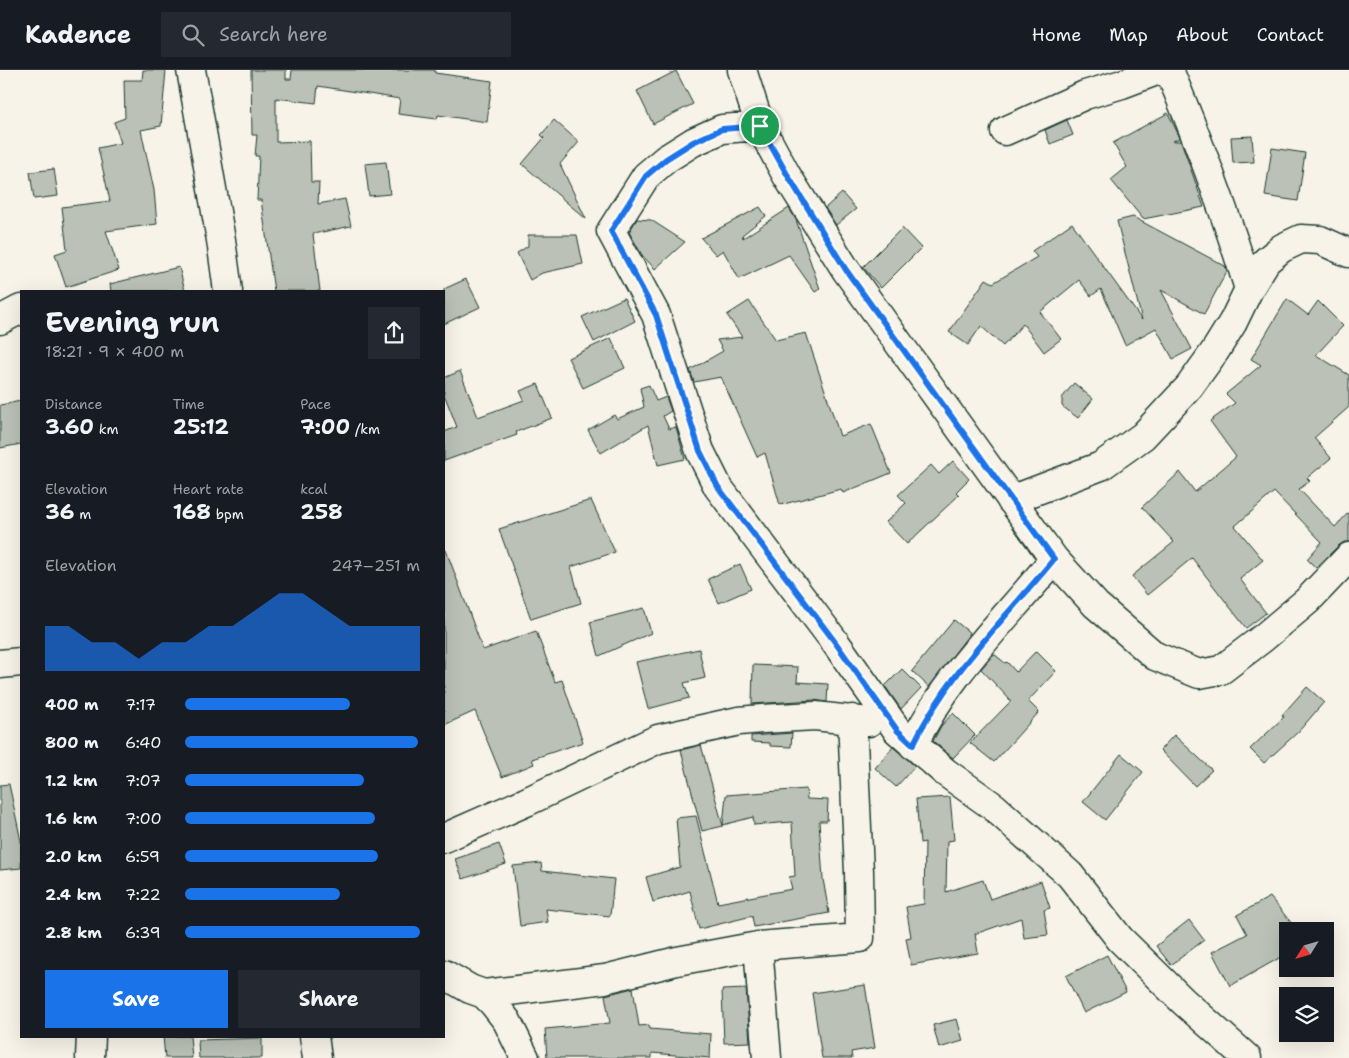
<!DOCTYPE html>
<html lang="en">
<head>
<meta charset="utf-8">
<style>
  :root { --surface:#171b24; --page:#242831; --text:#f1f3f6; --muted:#9ea1a6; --line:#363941; --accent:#1a73e8 }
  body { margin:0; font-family:"Shantell Sans",sans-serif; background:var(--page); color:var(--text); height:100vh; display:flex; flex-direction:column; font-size:19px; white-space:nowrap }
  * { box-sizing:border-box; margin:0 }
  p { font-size:16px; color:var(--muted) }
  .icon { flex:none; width:28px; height:28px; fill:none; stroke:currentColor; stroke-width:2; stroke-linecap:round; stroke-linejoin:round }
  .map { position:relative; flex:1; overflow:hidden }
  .details { position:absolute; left:20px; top:220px; width:425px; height:748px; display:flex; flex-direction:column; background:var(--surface); border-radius:0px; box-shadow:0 5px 20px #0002 }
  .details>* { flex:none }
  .needle { width:32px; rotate:233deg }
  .fabs { position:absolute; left:1279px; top:852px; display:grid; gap:10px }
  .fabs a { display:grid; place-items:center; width:55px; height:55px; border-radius:0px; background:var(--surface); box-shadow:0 5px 20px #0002; font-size:25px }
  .pin { position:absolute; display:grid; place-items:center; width:42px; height:42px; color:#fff; margin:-21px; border:2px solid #fff; border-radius:50%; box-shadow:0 1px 5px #0007 }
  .round { display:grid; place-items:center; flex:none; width:52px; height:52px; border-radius:0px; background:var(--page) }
  .head { display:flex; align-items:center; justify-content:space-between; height:85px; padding:0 25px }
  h1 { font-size:28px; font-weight:700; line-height:38px }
  .figures { display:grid; grid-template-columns:repeat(3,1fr); gap:8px; height:85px; padding:5px 25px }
  .figures div { display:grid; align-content:center }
  .figures b { font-size:21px; font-weight:700 }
  .figures small { font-size:14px; font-weight:400 }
  .figures p { font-size:14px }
  .chart { height:140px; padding:10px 25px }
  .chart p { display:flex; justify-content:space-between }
  .chart svg { width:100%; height:90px; margin-top:5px; fill:var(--accent); opacity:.7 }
  .cta { display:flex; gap:10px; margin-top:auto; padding:10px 25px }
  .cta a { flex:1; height:58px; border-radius:0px; background:var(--accent); color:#fff; font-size:20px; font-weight:700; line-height:58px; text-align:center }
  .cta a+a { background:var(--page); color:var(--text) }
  ul { padding:0 25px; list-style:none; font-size:16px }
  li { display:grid; grid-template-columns:80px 60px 1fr; align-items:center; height:38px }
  li i { height:12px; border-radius:6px; background:var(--accent) }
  header { display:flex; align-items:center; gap:30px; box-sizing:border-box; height:70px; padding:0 25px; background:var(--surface); border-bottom:1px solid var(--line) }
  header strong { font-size:24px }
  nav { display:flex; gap:28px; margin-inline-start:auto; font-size:18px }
  .search { width:350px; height:45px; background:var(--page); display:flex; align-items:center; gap:12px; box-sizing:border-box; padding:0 18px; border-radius:0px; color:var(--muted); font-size:19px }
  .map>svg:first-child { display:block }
  .building { fill:#bbc1b6; stroke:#1f3d34 }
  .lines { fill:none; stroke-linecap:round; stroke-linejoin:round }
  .street-casing { stroke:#1f3d34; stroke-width:31 }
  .street { stroke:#f7f3e8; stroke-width:28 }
  .route-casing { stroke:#fff; stroke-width:10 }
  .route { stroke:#1a73e8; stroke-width:6 }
</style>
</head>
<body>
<header>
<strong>Kadence</strong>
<div class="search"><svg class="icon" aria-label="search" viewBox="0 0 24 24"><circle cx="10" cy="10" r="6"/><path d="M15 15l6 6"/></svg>Search here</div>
<nav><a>Home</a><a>Map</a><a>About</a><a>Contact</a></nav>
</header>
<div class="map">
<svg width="1349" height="988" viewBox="0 0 1349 988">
  <rect width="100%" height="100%" fill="#f7f3e8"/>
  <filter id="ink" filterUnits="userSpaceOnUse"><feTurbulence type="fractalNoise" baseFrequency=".02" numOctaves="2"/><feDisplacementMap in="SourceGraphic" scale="10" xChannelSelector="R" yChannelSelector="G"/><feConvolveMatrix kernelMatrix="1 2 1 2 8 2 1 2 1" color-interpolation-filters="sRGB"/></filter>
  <g filter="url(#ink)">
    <path class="building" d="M 143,0 L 166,0 L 161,56 L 141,60 L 154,120 L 157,154 L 106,161 L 119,200 L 66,217 L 55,184 L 67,180 L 62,137 L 110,131 L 98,78 L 121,73 L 114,52 L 125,48 L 124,10 L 142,10 Z
      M 251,0 L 286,0 L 286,9 L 291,9 L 292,0 L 435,0 L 435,3 L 492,11 L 487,52 L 438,45 L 437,49 L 398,44 L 400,29 L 318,16 L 316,33 L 276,28 L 276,72 L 310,71 L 311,112 L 319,112 L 318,134 L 345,129 L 351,156 L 313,164 L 320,221 L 274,221 L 261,130 L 257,130 L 259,86 L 255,86 L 257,65 L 252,65 Z
      M 676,1 L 693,34 L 653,54 L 637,21 Z
      M 1168,43 L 1180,68 L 1173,71 L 1181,71 L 1204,137 L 1143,149 L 1111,110 L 1127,97 L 1113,73 Z
      M 554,50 L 579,72 L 560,94 L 586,149 L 522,94 L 544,68 L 541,65 Z
      M 1067,50 L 1073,65 L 1050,74 L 1045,60 Z
      M 1252,66 L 1254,92 L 1233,93 L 1231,67 Z
      M 1272,78 L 1305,83 L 1298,131 L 1265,126 Z
      M 386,92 L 390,124 L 369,126 L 365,94 Z
      M 54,99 L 58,126 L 34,129 L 30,102 Z
      M 842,123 L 856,139 L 836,155 L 825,138 Z
      M 760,137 L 766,146 L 742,165 L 743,168 L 789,138 L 796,150 L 820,219 L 815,222 L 789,185 L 739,209 L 723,180 L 716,185 L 701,168 Z
      M 1133,147 L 1225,196 L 1227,201 L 1204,244 L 1161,220 L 1192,279 L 1173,289 L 1156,258 L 1125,275 L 1101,219 L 1091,226 L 1079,210 L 1040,242 L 1061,269 L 1044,282 L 1023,254 L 1003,276 L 981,256 L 968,275 L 949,262 L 986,209 L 993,213 L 1037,187 L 1032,181 L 1072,153 L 1142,250 L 1117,151 Z
      M 637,149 L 651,150 L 685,172 L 655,199 L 642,185 L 629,162 Z
      M 902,158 L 921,178 L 881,218 L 863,197 Z
      M 528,165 L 577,165 L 583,194 L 542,203 L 530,210 L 517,183 L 528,176 Z
      M 179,197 L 185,221 L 111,221 L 110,214 Z
      M 466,209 L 480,237 L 444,254 L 444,219 Z
      M 624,228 L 635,251 L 594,272 L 582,247 Z
      M 1287,229 L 1308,245 L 1318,231 L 1343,256 L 1316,285 L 1349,305 L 1349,337 L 1314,368 L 1331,388 L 1307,408 L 1310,411 L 1299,419 L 1335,457 L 1349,442 L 1349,472 L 1344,472 L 1338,476 L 1316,498 L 1307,489 L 1322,472 L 1274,422 L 1235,456 L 1263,490 L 1240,509 L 1266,543 L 1246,558 L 1192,488 L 1147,525 L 1132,506 L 1174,472 L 1142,437 L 1180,402 L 1195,422 L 1236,387 L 1210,351 L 1235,333 L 1226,324 L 1261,295 L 1251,289 Z
      M 749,231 L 776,270 L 806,263 L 840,366 L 871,354 L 891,403 L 843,423 L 841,419 L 780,435 L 765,383 L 757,387 L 721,307 L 694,312 L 690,300 L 723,281 L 717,270 L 742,267 L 727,245 Z
      M 611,268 L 625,298 L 583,318 L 568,288 Z
      M 460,301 L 478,347 L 524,330 L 520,321 L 538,314 L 552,348 L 516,362 L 517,365 L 444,391 L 444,362 L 457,357 L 444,324 L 444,308 Z
      M 1074,313 L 1093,329 L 1078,348 L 1062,336 L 1062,328 Z
      M 649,315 L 656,331 L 666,327 L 671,341 L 663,346 L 669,359 L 676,357 L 685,389 L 658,395 L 648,355 L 601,383 L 588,360 L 614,345 L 617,349 L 644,337 L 640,318 Z
      M 21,331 L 21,374 L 0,378 L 0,335 Z
      M 953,391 L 969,409 L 956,422 L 959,425 L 907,474 L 886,452 L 906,433 L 898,425 L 931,395 L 939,404 Z
      M 591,430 L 615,482 L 571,497 L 581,533 L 531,549 L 499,459 Z
      M 444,480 L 446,480 L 483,580 L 536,561 L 555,612 L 562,610 L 583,672 L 532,689 L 534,694 L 502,707 L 475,641 L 444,655 Z
      M 740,494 L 751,519 L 719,533 L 708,509 Z
      M 644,538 L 651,563 L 599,586 L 590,552 Z
      M 954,550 L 970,563 L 929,617 L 912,601 Z
      M 699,579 L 705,608 L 684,613 L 689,628 L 648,639 L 636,592 Z
      M 1036,581 L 1056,601 L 1028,631 L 1039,642 L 994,692 L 970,673 L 1011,631 L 981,599 L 994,584 L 1005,593 L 1007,592 L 1016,602 Z
      M 753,595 L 798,597 L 797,612 L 828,614 L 827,632 L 814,630 L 752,634 Z
      M 902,599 L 921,618 L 901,639 L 885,616 Z
      M 1307,617 L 1324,632 L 1299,661 L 1264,693 L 1250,679 L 1284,647 L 1282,645 Z
      M 953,643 L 975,665 L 953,688 L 933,671 L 941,656 Z
      M 792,663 L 791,677 L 770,676 L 770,673 L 751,672 L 751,666 Z
      M 1174,665 L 1212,700 L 1195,716 L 1160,680 Z
      M 701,675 L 723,756 L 702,761 L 681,680 Z
      M 893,677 L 915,696 L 896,717 L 875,698 Z
      M 1121,684 L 1143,702 L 1105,750 L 1083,732 Z
      M 9,714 L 21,771 L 21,798 L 0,800 L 0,715 Z
      M 806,719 L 807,729 L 828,730 L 827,751 L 819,751 L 823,809 L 829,843 L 754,857 L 752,846 L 699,859 L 690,821 L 653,832 L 646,807 L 680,797 L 676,748 L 696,746 L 718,833 L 792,819 L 789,807 L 795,806 L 792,752 L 754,755 L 753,747 L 723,755 L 726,725 Z
      M 950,727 L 954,770 L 947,771 L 946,822 L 983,810 L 990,829 L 1041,811 L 1050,838 L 1044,840 L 1048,865 L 1024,868 L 1021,848 L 975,864 L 978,883 L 911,895 L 906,868 L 911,867 L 906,837 L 924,834 L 925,772 L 920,773 L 916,729 Z
      M 499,774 L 506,794 L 463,809 L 455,789 Z
      M 541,793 L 542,801 L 614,809 L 610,846 L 546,839 L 548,852 L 520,856 L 513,796 Z
      M 1270,827 L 1298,861 L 1288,861 L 1288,883 L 1230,916 L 1212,882 L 1247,864 L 1237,845 Z
      M 1189,850 L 1204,870 L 1171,895 L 1156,876 Z
      M 1107,885 L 1126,922 L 1084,943 L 1066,906 Z
      M 865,915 L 875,978 L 851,982 L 852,988 L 822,988 L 812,923 Z
      M 633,918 L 639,956 L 649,955 L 650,959 L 711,964 L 710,988 L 652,983 L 652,988 L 547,988 L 545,959 L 610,953 L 605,925 Z
      M 746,919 L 750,972 L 724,973 L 722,920 Z
      M 957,949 L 963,971 L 939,978 L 933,955 Z
      M 163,966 L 190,966 L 192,988 L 165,988 Z
      M 262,968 L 262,988 L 199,988 L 198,970 Z"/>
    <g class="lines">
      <defs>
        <path id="street" d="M 191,0 L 221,170 L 228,221
          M 742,0 L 760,56 L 787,106 L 846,200 L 1054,489 L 1096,535 L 1155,586 L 1199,604 L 1221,600 L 1263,568 L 1307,531 L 1349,487
          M 1169,0 C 1199,72 1226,144 1249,219
          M 760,56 L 722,59 L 693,72 L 666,89 L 646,106 L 611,161 L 656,245 L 700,381 L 718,417 L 835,572 L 897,660 L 945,702 L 994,737 L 1070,805 L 1120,869 L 1183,931 L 1247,988
          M 1005,61 L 1085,25 L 1122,14 L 1159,0
          M 0,250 L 21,239
          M 1011,430 L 1101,396 L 1143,366 L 1189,317 L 1215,281 L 1233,252 L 1249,219 L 1266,191 L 1282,178 L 1301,169 L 1320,170 L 1349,183
          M 0,594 L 21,592
          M 913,675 C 947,604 1006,549 1054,489
          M 444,768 L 526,732 L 658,669 L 739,651 L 762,649 L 815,646 L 869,652
          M 758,876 L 767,988
          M 444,904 L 470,919 L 484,924 L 493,933 L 507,951 L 525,988
          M 484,924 L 605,909 L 677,891 L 758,876 L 860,868 L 859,802 L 852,649
          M 314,966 L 317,988
          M 90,988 L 91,966"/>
      </defs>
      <use href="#street" class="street-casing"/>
      <use href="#street" class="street"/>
    </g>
  </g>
  <g class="lines" filter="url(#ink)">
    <defs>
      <path id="route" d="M 760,56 L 788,106 L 846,200 L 1054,489 C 1005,549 947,604 913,675 L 897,660 L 835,572 L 718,417 L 700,381 L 656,245 L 611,161 L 646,106 L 666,89 L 693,72 L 722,59 Z"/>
    </defs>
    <use href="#route" class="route-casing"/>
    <use href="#route" class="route"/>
  </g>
</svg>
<div class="fabs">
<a><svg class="needle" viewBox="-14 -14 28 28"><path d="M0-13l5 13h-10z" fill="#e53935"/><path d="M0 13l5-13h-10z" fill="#9ea1a6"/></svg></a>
<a><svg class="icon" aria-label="layers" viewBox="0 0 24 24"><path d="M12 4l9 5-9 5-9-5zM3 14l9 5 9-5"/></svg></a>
</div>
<div class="pin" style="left:760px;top:56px;background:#1e9e55"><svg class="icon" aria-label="arrive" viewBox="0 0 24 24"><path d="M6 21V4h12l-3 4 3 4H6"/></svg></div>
<section class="details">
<div class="head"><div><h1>Evening run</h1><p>18:21 · 9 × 400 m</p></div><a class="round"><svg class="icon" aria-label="share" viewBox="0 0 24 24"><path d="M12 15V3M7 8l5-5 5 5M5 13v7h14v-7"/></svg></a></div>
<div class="figures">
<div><p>Distance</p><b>3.60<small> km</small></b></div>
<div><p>Time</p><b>25:12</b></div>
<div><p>Pace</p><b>7:00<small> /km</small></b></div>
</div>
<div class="figures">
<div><p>Elevation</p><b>36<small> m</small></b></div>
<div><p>Heart rate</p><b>168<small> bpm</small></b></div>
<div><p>kcal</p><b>258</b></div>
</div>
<div class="chart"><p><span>Elevation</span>247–251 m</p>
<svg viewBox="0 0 160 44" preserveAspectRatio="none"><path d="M0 44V22L10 22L20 30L30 30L40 38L50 30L60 30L70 22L80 22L90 14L100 6L110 6L120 14L130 22L140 22L150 22L160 22V44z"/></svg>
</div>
<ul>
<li><b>400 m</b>7:17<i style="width:70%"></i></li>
<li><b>800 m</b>6:40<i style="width:99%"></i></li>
<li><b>1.2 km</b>7:07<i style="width:76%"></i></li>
<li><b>1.6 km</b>7:00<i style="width:81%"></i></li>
<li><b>2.0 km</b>6:59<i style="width:82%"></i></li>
<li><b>2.4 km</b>7:22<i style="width:66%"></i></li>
<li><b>2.8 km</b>6:39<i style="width:100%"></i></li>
</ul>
<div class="cta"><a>Save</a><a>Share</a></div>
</section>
</div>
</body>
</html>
